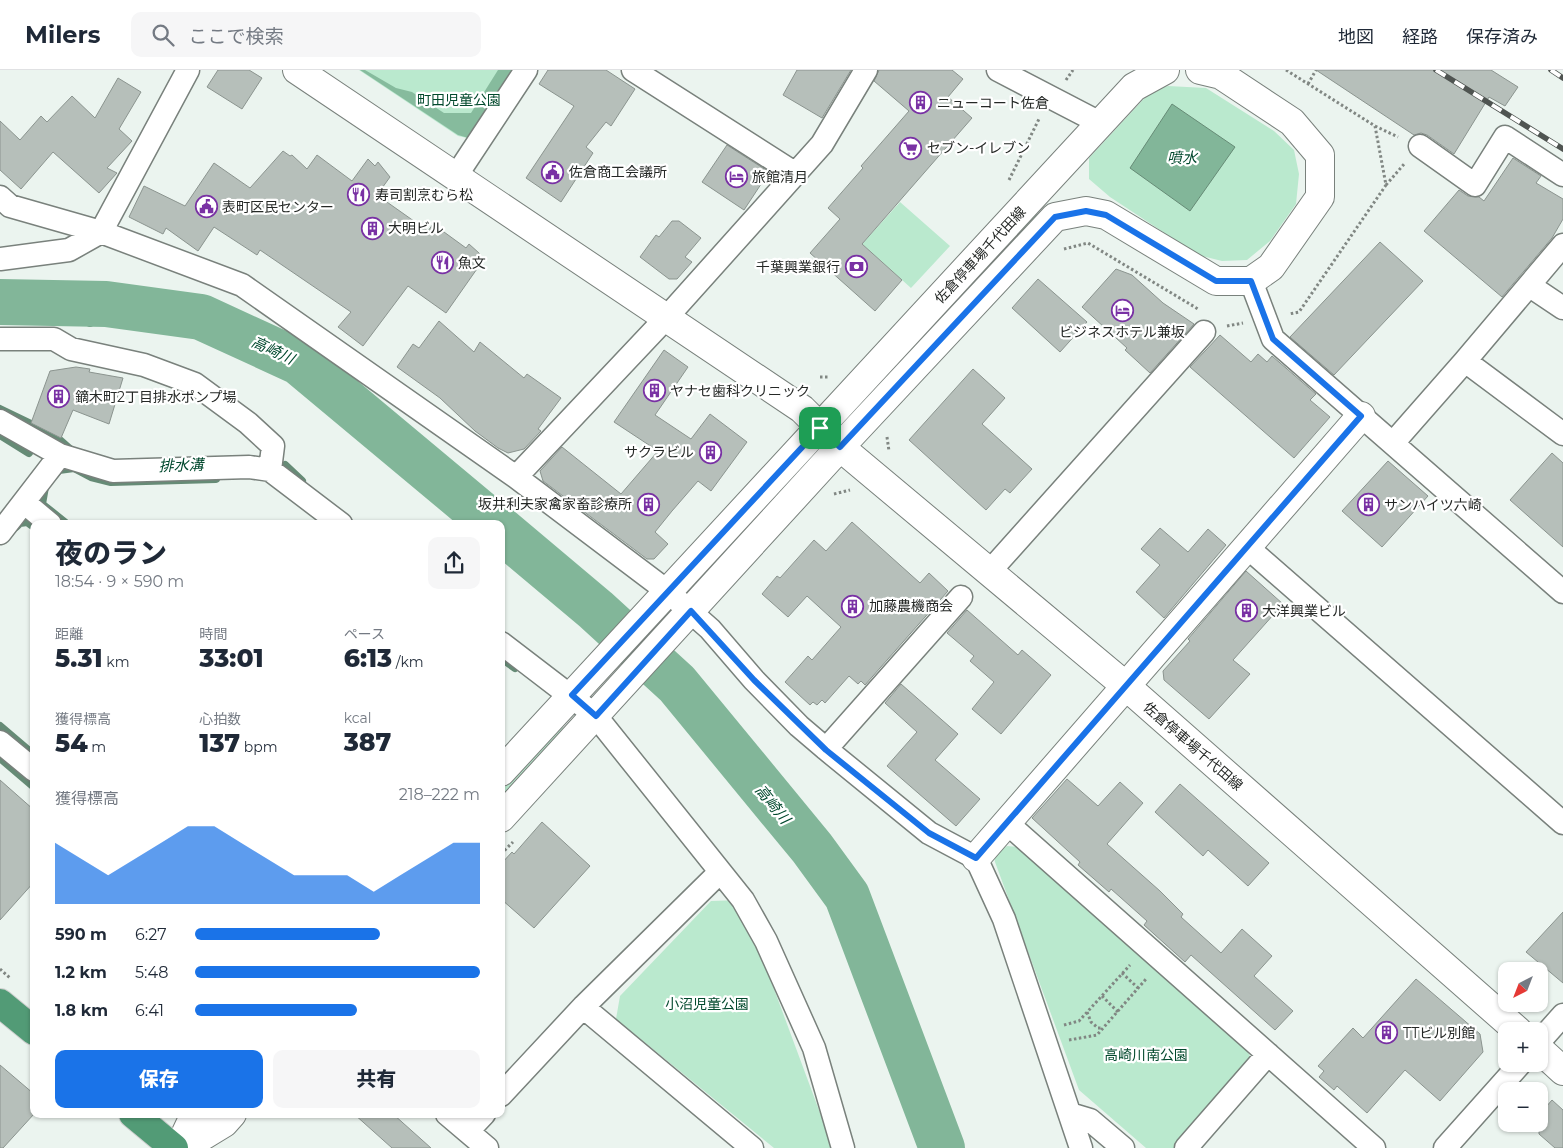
<!DOCTYPE html>
<html lang="ja">
<head>
<meta charset="utf-8">
<style>
  :root { --surface:#fff; --page:#f6f6f7; --text:#1f2937; --muted:#747a83; --line:#e0e1e3; --accent:#1a73e8 }
  body { margin:0; font-family:Montserrat,"Noto Sans JP",sans-serif; background:var(--page); color:var(--text); height:100vh; display:flex; flex-direction:column; font-size:19px; white-space:nowrap }
  * { box-sizing:border-box; margin:0 }
  p { font-size:16px; color:var(--muted) }
  .icon { flex:none; width:28px; height:28px; fill:none; stroke:currentColor; stroke-width:2; stroke-linecap:round; stroke-linejoin:round }
  .map { position:relative; flex:1; overflow:hidden }
  .drawer { position:absolute; left:30px; top:450px; width:475px; height:598px; display:flex; flex-direction:column; background:var(--surface); border-radius:10px; box-shadow:0 1px 4px #0004 }
  .drawer>* { flex:none }
  .needle { width:32px; rotate:222deg }
  .tools { position:absolute; left:1498px; top:892px; display:grid; gap:10px }
  .tools a { display:grid; place-items:center; width:50px; height:50px; border-radius:10px; background:var(--surface); box-shadow:0 1px 4px #0004; font-size:25px }
  .pin { position:absolute; display:grid; place-items:center; width:42px; height:42px; color:#fff; margin:-21px; border-radius:10px; box-shadow:0 2px 8px #0006 }
  .round { display:grid; place-items:center; flex:none; width:52px; height:52px; border-radius:10px; background:var(--page) }
  .overview { display:flex; align-items:center; justify-content:space-between; height:85px; padding:0 25px }
  h1 { font-size:28px; font-weight:800; line-height:38px }
  .figures { display:grid; grid-template-columns:repeat(3,1fr); gap:8px; height:85px; padding:5px 25px }
  .figures div { display:grid; align-content:center }
  .figures b { font-size:25px; font-weight:800 }
  .figures small { font-size:14px; font-weight:400 }
  .figures p { font-size:14px }
  .chart { height:140px; padding:10px 25px }
  .chart p { display:flex; justify-content:space-between }
  .chart svg { width:100%; height:90px; margin-top:5px; fill:var(--accent); opacity:.7 }
  .primary-button { display:flex; gap:10px; margin-top:auto; padding:10px 25px }
  .primary-button a { flex:1; height:58px; border-radius:10px; background:var(--accent); color:#fff; font-size:20px; font-weight:800; line-height:58px; text-align:center }
  .primary-button a+a { background:var(--page); color:var(--text) }
  ul { padding:0 25px; list-style:none; font-size:16px }
  li { display:grid; grid-template-columns:80px 60px 1fr; align-items:center; height:38px }
  li i { height:12px; border-radius:6px; background:var(--accent) }
  header { display:flex; align-items:center; gap:30px; box-sizing:border-box; height:70px; padding:0 25px; background:var(--surface); border-bottom:1px solid var(--line) }
  header strong { font-size:24px }
  nav { display:flex; gap:28px; margin-inline-start:auto; font-size:18px }
  .search { width:350px; height:45px; background:var(--page); display:flex; align-items:center; gap:12px; box-sizing:border-box; padding:0 18px; border-radius:10px; color:var(--muted); font-size:19px }
  .map>svg:first-child { display:block }
  .green { fill:#bae9ce }
  .forest { fill:#86bb9d }
  .water { fill:#82b699; stroke:#668b76 }
  .lines { fill:none; stroke-linecap:round; stroke-linejoin:round }
  .stream { stroke:#668b76; stroke-width:8 }
  .river { stroke:#82b699; stroke-width:46 }
  .building { fill:#b6bfba; stroke:#8b948f }
  .street-casing { stroke:#79817c; stroke-width:25 }
  .secondary-casing { stroke:#79817c; stroke-width:30 }
  .highway-casing { stroke:#cfd0cf; stroke-width:30 }
  .path { stroke:#818783; stroke-width:3; stroke-dasharray:2.5 2.5; stroke-linecap:butt }
  .street { stroke:#fff; stroke-width:22 }
  .secondary { stroke:#fff; stroke-width:28 }
  .highway { stroke:#529b76; stroke-width:28 }
  .rail-casing { stroke:#4f5451; stroke-width:5.5 }
  .rail { stroke:#fff; stroke-width:4; stroke-dasharray:11; stroke-linecap:butt }
  .route-casing { stroke:#fff; stroke-width:10 }
  .route { stroke:#1a73e8; stroke-width:6 }
  .labels { text-anchor:middle; dominant-baseline:central; stroke-width:4.5; stroke-linejoin:round; paint-order:stroke }
  .park-label { font-size:14px; fill:#02492d; stroke:#fff }
  .poi-label { font-size:14px; fill:#252826; stroke:#fff; text-anchor:start }
  .street-label { font-size:14px; fill:#252826; stroke:#fff }
  .water-label { font-size:15px; font-style:italic; fill:#01482d; stroke:#fff }
</style>
</head>
<body>
<header>
<strong>Milers</strong>
<div class="search"><svg class="icon" aria-label="search" viewBox="0 0 24 24"><circle cx="10" cy="10" r="6"/><path d="M15 15l6 6"/></svg>ここで検索</div>
<nav><a>地図</a><a>経路</a><a>保存済み</a></nav>
</header>
<div class="map">
<svg width="1563" height="1078" viewBox="0 0 1563 1078">
  <rect width="100%" height="100%" fill="#ebf4ef"/>
  <path class="green" d="M 359,0 L 517,0 L 472,69 L 458,66 Z
    M 1168,16 L 1206,18 L 1274,61 L 1294,80 L 1299,104 L 1296,134 L 1270,171 L 1247,190 L 1222,191 L 1198,185 L 1110,127 L 1089,109 L 1089,88 L 1151,21 Z
    M 900,132 L 950,176 L 911,218 L 862,174 Z
    M 1036,142 L 1039,146 L 870,326 Z
    M 563,657 L 564,660 L 501,728 L 501,721 Z
    M 1007,776 L 1018,777 L 1246,979 L 1252,990 L 1175,1078 L 1146,1078 L 1079,1020 L 995,792 L 994,786 Z
    M 741,830 L 833,1078 L 774,1078 L 616,949 L 620,926 L 711,831 Z"/>
  <path class="forest" d="M 360,0 L 365,0 L 396,18 L 412,22 L 444,43 L 471,43 L 498,0 L 517,0 L 472,69 L 458,65 Z"/>
  <path class="water" d="M 1172,34 L 1235,77 L 1190,141 L 1130,98 Z"/>
  <g class="lines">
    <path class="stream" d="M 90,253 L 94,234
      M 0,339 L 54,365 L 71,380
      M 0,365 L 29,383
      M 285,395 L 302,411
      M 55,405 L 59,400 L 74,398 L 91,407 L 111,412 L 216,409
      M 45,417 L 42,434 L 67,454
      M 16,457 L 20,453 L 27,452 L 34,457
      M 501,588 L 515,598
      M 0,656 L 34,685
      M 0,688 L 34,717"/>
    <path class="river" d="M 0,232 L 106,234 L 201,247 L 299,292 L 493,454
      M 501,460 L 596,540 L 677,614 L 812,778 L 847,826 L 942,1078"/>
  </g>
  <path class="building" d="M 218,0 L 249,0 L 262,8 L 242,39 L 207,17 Z
    M 548,0 L 606,0 L 635,19 L 611,56 L 606,52 L 586,77 L 593,83 L 561,132 L 526,108 L 574,36 L 539,14 Z
    M 797,0 L 851,0 L 822,48 L 783,25 Z
    M 879,0 L 952,0 L 963,9 L 948,27 L 972,48 L 862,174 L 902,210 L 875,241 L 810,183 L 840,149 L 828,138 L 863,98 L 861,96 L 909,41 L 874,11 Z
    M 1316,0 L 1491,0 L 1518,17 L 1505,36 L 1489,27 L 1454,84 L 1427,65 L 1421,63 L 1414,65 Z
    M 118,8 L 141,22 L 119,59 L 132,71 L 107,98 L 117,103 L 99,123 L 53,82 L 21,119 L 0,100 L 0,51 L 20,70 L 41,46 L 47,52 L 72,26 L 95,48 Z
    M 727,75 L 769,102 L 744,140 L 702,112 Z
    M 283,81 L 290,86 L 292,85 L 307,99 L 317,85 L 352,111 L 368,89 L 375,96 L 378,92 L 390,107 L 377,125 L 428,161 L 433,154 L 466,178 L 469,174 L 479,183 L 481,190 L 479,196 L 446,243 L 408,216 L 363,276 L 338,257 L 351,242 L 260,180 L 257,185 L 214,157 L 198,181 L 166,158 L 163,164 L 129,147 L 144,116 L 185,136 L 214,93 L 250,118 Z
    M 1513,88 L 1541,106 L 1536,113 L 1563,129 L 1563,149 L 1552,168 L 1502,227 L 1424,161 L 1459,120 L 1468,126 L 1479,127 L 1484,131 Z
    M 672,151 L 679,151 L 701,168 L 685,187 L 692,192 L 677,209 L 669,209 L 640,187 L 656,165 L 659,167 Z
    M 1380,172 L 1423,211 L 1334,305 L 1290,267 Z
    M 1116,199 L 1132,205 L 1163,233 L 1194,254 L 1150,303 L 1125,280 L 1127,278 L 1082,237 Z
    M 1038,209 L 1087,252 L 1060,282 L 1012,238 Z
    M 439,251 L 474,282 L 480,272 L 524,308 L 527,304 L 561,328 L 538,359 L 541,361 L 524,379 L 508,383 L 498,378 L 475,361 L 440,328 L 397,297 L 413,274 L 419,278 Z
    M 1220,265 L 1251,292 L 1258,284 L 1267,292 L 1272,286 L 1316,324 L 1310,330 L 1330,347 L 1294,388 L 1190,297 Z
    M 664,280 L 688,297 L 655,345 L 691,369 L 710,344 L 747,372 L 711,421 L 698,411 L 672,441 L 655,462 L 668,474 L 654,489 L 647,489 L 543,411 L 540,401 L 562,377 L 621,424 L 658,381 L 614,352 Z
    M 76,297 L 90,299 L 89,302 L 123,308 L 109,354 L 73,340 L 61,368 L 31,353 L 50,301 Z
    M 973,299 L 1005,328 L 982,354 L 1032,399 L 1010,423 L 1005,419 L 986,440 L 909,370 Z
    M 1552,383 L 1563,393 L 1563,477 L 1510,430 Z
    M 1388,391 L 1428,426 L 1382,477 L 1342,441 Z
    M 852,452 L 920,513 L 929,503 L 948,521 L 865,615 L 861,611 L 858,614 L 849,606 L 825,633 L 822,630 L 817,635 L 813,632 L 810,635 L 785,612 L 808,586 L 812,590 L 841,557 L 807,526 L 788,547 L 762,524 L 777,506 L 780,508 L 814,470 L 826,481 Z
    M 1160,458 L 1188,482 L 1208,459 L 1226,475 L 1164,548 L 1136,522 L 1160,495 L 1141,479 Z
    M 1246,501 L 1283,534 L 1233,590 L 1250,604 L 1209,649 L 1164,610 L 1163,601 L 1190,571 L 1188,569 Z
    M 967,540 L 1018,585 L 1022,580 L 1051,605 L 1001,664 L 972,639 L 994,612 L 970,591 L 974,586 L 947,563 Z
    M 901,614 L 958,664 L 935,690 L 980,729 L 956,756 L 887,696 L 917,662 L 885,633 Z
    M 1067,709 L 1098,736 L 1120,712 L 1143,733 L 1107,774 L 1160,821 L 1183,844 L 1181,847 L 1221,883 L 1242,859 L 1272,886 L 1254,906 L 1293,941 L 1275,960 L 1191,885 L 1185,892 L 1144,855 L 1147,851 L 1111,819 L 1109,822 L 1078,795 L 1080,792 L 1032,748 Z
    M 0,710 L 34,740 L 34,812 L 0,850 Z
    M 1180,714 L 1269,793 L 1248,816 L 1208,780 L 1203,786 L 1155,742 Z
    M 542,752 L 590,796 L 534,858 L 501,829 L 501,794 L 512,782 L 514,784 Z
    M 1563,842 L 1563,913 L 1526,882 Z
    M 1416,909 L 1480,964 L 1483,982 L 1440,1031 L 1405,1000 L 1367,1043 L 1337,1016 L 1334,1020 L 1319,1007 L 1324,1001 L 1318,996 L 1353,958 L 1363,968 Z
    M 0,995 L 34,1024 L 34,1044 L 3,1078 L 0,1078 Z
    M 1552,1030 L 1563,1040 L 1563,1078 L 1555,1078 L 1539,1064 L 1539,1045 Z
    M 354,1044 L 393,1044 L 431,1078 L 392,1078 Z"/>
  <g class="lines">
    <defs>
      <path id="street" d="M 633,0 L 796,104
        M 998,0 L 1102,54
        M 1420,76 L 1475,115 L 1505,67 L 1563,105
        M 456,106 L 526,0
        M 0,127 L 10,136 L 101,162 L 242,215 L 516,407 L 667,521 L 710,559 L 754,610 L 799,656 L 826,679 L 929,763 L 976,788 L 1004,849 L 1081,1078
        M 0,189 L 69,180 L 101,162 L 188,0
        M 1251,211 L 1273,269 L 1563,522
        M 1530,216 L 1563,238
        M 0,269 L 54,269 L 71,279 L 144,295 L 195,314 L 248,353 L 273,376 L 270,400
        M 1465,291 L 1563,364
        M 0,351 L 60,385 L 113,401 L 249,397 L 270,400 L 341,454
        M 1393,373 L 1465,291 L 1563,175
        M 516,407 L 667,247 L 822,74 L 866,0
        M 25,433 L 50,454
        M 0,463 L 60,385
        M 1247,477 L 1563,753
        M 990,501 L 1204,262
        M 501,573 L 595,645 L 743,830 L 766,871 L 814,978 L 843,1078
        M 0,672 L 34,700
        M 826,679 L 961,527
        M 1007,753 L 1374,1078
        M 583,937 L 752,1078
        M 1539,972 L 1563,945
        M 501,1025 L 583,937 L 720,802
        M 447,1044 L 487,1078
        M 1070,1044 L 1090,1050 L 1123,1078
        M 468,1061 L 484,1044
        M 1186,1078 L 1268,984
        M 1445,1078 L 1520,994"/>
      <path id="secondary" d="M 297,0 L 802,339 L 840,377 L 1127,617 L 1518,961
        M 501,702 L 1134,17 L 1165,0
        M 501,748 L 840,377 L 1055,147 L 1086,141 L 1106,145 L 1216,211 L 1251,211 L 1271,197 L 1320,127 L 1320,85 L 1292,52 L 1221,5 L 1200,0
        M 976,788 L 1361,346
        M 1539,979 L 1563,1001
        M 179,1078 L 195,1044
        M 183,1078 L 224,1053 L 232,1044"/>
      <path id="highway" d="M 0,933 L 34,961
        M 133,1044 L 174,1078"/>
    </defs>
    <use href="#street" class="street-casing"/>
    <use href="#secondary" class="secondary-casing"/>
    <use href="#highway" class="highway-casing"/>
    <path class="path" d="M 1286,0 L 1375,56 L 1386,115 L 1299,242 L 1289,244
      M 1066,10 L 1073,0
      M 1308,14 L 1316,0
      M 1375,56 L 1398,67
      M 1009,110 L 1039,49
      M 1386,115 L 1405,93
      M 1064,179 L 1088,173 L 1198,239
      M 1227,256 L 1243,253
      M 820,307 L 829,307
      M 887,367 L 889,381
      M 834,424 L 850,420
      M 501,784 L 513,772
      M 0,899 L 10,908
      M 1122,903 L 1138,918
      M 1102,926 L 1118,942
      M 1087,942 L 1091,952 L 1098,958 L 1103,958
      M 1064,955 L 1079,951 L 1130,895
      M 1069,970 L 1097,965 L 1146,909"/>
    <use href="#street" class="street"/>
    <use href="#secondary" class="secondary"/>
    <use href="#highway" class="highway"/>
    <defs>
      <path id="rail" d="M 1436,0 L 1563,79
        M 1551,0 L 1563,8"/>
    </defs>
    <use href="#rail" class="rail-casing"/>
    <use href="#rail" class="rail"/>
  </g>
  <g class="lines">
    <defs>
      <path id="route" d="M 1086,141 L 1106,145 L 1216,211 L 1251,211 L 1273,269 L 1361,346 L 976,788 L 929,763 L 826,680 L 754,610 L 691,541 L 596,646 L 572,625 L 820,358 L 840,377 L 1055,147 Z"/>
    </defs>
    <use href="#route" class="route-casing"/>
    <use href="#route" class="route"/>
  </g>
  <defs>
    <symbol id="building-ring" viewBox="-11 -11 22 22"><circle r="9.5" fill="#fff" stroke="#7931a4" stroke-width="1.5"/><path d="M-4-6H4V6H1V3H-1V6H-4ZM-2.5-4.3h1.7v1.8h-1.7ZM.8-4.3h1.7v1.8H.8ZM-2.5-1h1.7V.8h-1.7ZM.8-1h1.7V.8H.8Z" fill="#7931a4"/></symbol>
    <symbol id="supermarket-ring" viewBox="-11 -11 22 22"><circle r="9.5" fill="#fff" stroke="#7931a4" stroke-width="1.5"/><path d="M-6-5.5h2.5l.6 2H6L4.5 2H-2.5L-4.4-4H-6ZM-1.5 3.2a1.3 1.3 0 1 0 .1 0ZM3 3.2a1.3 1.3 0 1 0 .1 0Z" fill="#7931a4"/></symbol>
    <symbol id="civic-ring" viewBox="-11 -11 22 22"><circle r="9.5" fill="#fff" stroke="#7931a4" stroke-width="1.5"/><path d="M-.6-6.5H3V-4.5H.6V-3L4-1V1h2V6H-6V1h2V-1L-.6-3ZM-1.2 2.5V6h2.4V2.5Z" fill="#7931a4"/></symbol>
    <symbol id="hotel-ring" viewBox="-11 -11 22 22"><circle r="9.5" fill="#fff" stroke="#7931a4" stroke-width="1.5"/><path d="M-6-4.5h1.5V1H6V5H4.5V3h-9V5H-6ZM-4 0a1.8 1.8 0 1 1 3.6 0ZM.5 0V-2.5h3Q6-2.5 6 0Z" fill="#7931a4"/></symbol>
    <symbol id="restaurant-ring" viewBox="-11 -11 22 22"><circle r="9.5" fill="#fff" stroke="#7931a4" stroke-width="1.5"/><path d="M-5-6h1v4h1v-4h1v4h1v-4h1v5L-1.5 .5V6h-2V.5L-5-1ZM5-6V6H3V1.5H1.5Q1.5-4 5-6Z" fill="#7931a4"/></symbol>
    <symbol id="bank-ring" viewBox="-11 -11 22 22"><circle r="9.5" fill="#fff" stroke="#7931a4" stroke-width="1.5"/><path d="M-6-4H6V4H-6ZM0-2.3a2.3 2.3 0 1 0 0 4.6a2.3 2.3 0 1 0 0-4.6Z" fill="#7931a4"/></symbol>
  </defs>
  <g fill-rule="evenodd">
    <use href="#building-ring" x="908" y="20" width="25" height="25"/>
    <use href="#supermarket-ring" x="898" y="66" width="25" height="25"/>
    <use href="#civic-ring" x="540" y="90" width="25" height="25"/>
    <use href="#hotel-ring" x="724" y="94" width="25" height="25"/>
    <use href="#restaurant-ring" x="346" y="112" width="25" height="25"/>
    <use href="#civic-ring" x="194" y="124" width="25" height="25"/>
    <use href="#building-ring" x="360" y="146" width="25" height="25"/>
    <use href="#restaurant-ring" x="430" y="180" width="25" height="25"/>
    <use href="#bank-ring" x="844" y="184" width="25" height="25"/>
    <use href="#hotel-ring" x="1110" y="228" width="25" height="25"/>
    <use href="#building-ring" x="642" y="308" width="25" height="25"/>
    <use href="#building-ring" x="46" y="314" width="25" height="25"/>
    <use href="#building-ring" x="698" y="370" width="25" height="25"/>
    <use href="#building-ring" x="636" y="422" width="25" height="25"/>
    <use href="#building-ring" x="1356" y="422" width="25" height="25"/>
    <use href="#building-ring" x="840" y="524" width="25" height="25"/>
    <use href="#building-ring" x="1234" y="528" width="25" height="25"/>
    <use href="#building-ring" x="1374" y="950" width="25" height="25"/>
  </g>
  <g class="labels">
    <g class="park-label">
      <text x="459" y="30">町田児童公園</text>
      <text x="707" y="934">小沼児童公園</text>
      <text x="1146" y="985">高崎川南公園</text>
    </g>
    <g class="poi-label">
      <text x="937" y="33">ニューコート佐倉</text>
      <text x="927" y="78">セブン-イレブン</text>
      <text x="569" y="102">佐倉商工会議所</text>
      <text x="752" y="107">旅館清月</text>
      <text x="375" y="125">寿司割烹むら松</text>
      <text x="222" y="137">表町区民センター</text>
      <text x="388" y="158">大明ビル</text>
      <text x="458" y="193">魚文</text>
      <text x="840" y="197" text-anchor="end">千葉興業銀行</text>
      <text x="1122" y="262" text-anchor="middle">ビジネスホテル兼坂</text>
      <text x="670" y="321">ヤナセ歯科クリニック</text>
      <text x="75" y="327">鏑木町2丁目排水ポンプ場</text>
      <text x="694" y="382" text-anchor="end">サクラビル</text>
      <text x="632" y="434" text-anchor="end">坂井利夫家禽家畜診療所</text>
      <text x="1384" y="435">サンハイツ六崎</text>
      <text x="869" y="536">加藤農機商会</text>
      <text x="1262" y="541">大洋興業ビル</text>
      <text x="1403" y="963">TTビル別館</text>
    </g>
    <g class="street-label">
      <text transform="translate(980 185) rotate(-47)">佐倉停車場千代田線</text>
      <text transform="translate(1193 676) rotate(41)">佐倉停車場千代田線</text>
    </g>
    <g class="water-label">
      <text x="1182" y="87">噴水</text>
      <text transform="translate(273 280) rotate(25)">高崎川</text>
      <text transform="translate(181 395) rotate(-2)">排水溝</text>
      <text transform="translate(773 734) rotate(51)">高崎川</text>
    </g>
  </g>
</svg>
<div class="tools">
<a><svg class="needle" viewBox="-14 -14 28 28"><path d="M0-13l5 13h-10z" fill="#e53935"/><path d="M0 13l5-13h-10z" fill="#747a83"/></svg></a>
<a>+</a>
<a>−</a>
</div>
<div class="pin" style="left:820px;top:358px;background:#1e9e55"><svg class="icon" aria-label="arrive" viewBox="0 0 24 24"><path d="M6 21V4h12l-3 4 3 4H6"/></svg></div>
<section class="drawer">
<div class="overview"><div><h1>夜のラン</h1><p>18:54 · 9 × 590 m</p></div><a class="round"><svg class="icon" aria-label="share" viewBox="0 0 24 24"><path d="M12 15V3M7 8l5-5 5 5M5 13v7h14v-7"/></svg></a></div>
<div class="figures">
<div><p>距離</p><b>5.31<small> km</small></b></div>
<div><p>時間</p><b>33:01</b></div>
<div><p>ペース</p><b>6:13<small> /km</small></b></div>
</div>
<div class="figures">
<div><p>獲得標高</p><b>54<small> m</small></b></div>
<div><p>心拍数</p><b>137<small> bpm</small></b></div>
<div><p>kcal</p><b>387</b></div>
</div>
<div class="chart"><p><span>獲得標高</span>218–222 m</p>
<svg viewBox="0 0 160 44" preserveAspectRatio="none"><path d="M0 44V14L10 22L20 30L30 22L40 14L50 6L60 6L70 14L80 22L90 30L100 30L110 30L120 38L130 30L140 22L150 14L160 14V44z"/></svg>
</div>
<ul>
<li><b>590 m</b>6:27<i style="width:65%"></i></li>
<li><b>1.2 km</b>5:48<i style="width:100%"></i></li>
<li><b>1.8 km</b>6:41<i style="width:57%"></i></li>
</ul>
<div class="primary-button"><a>保存</a><a>共有</a></div>
</section>
</div>
</body>
</html>
